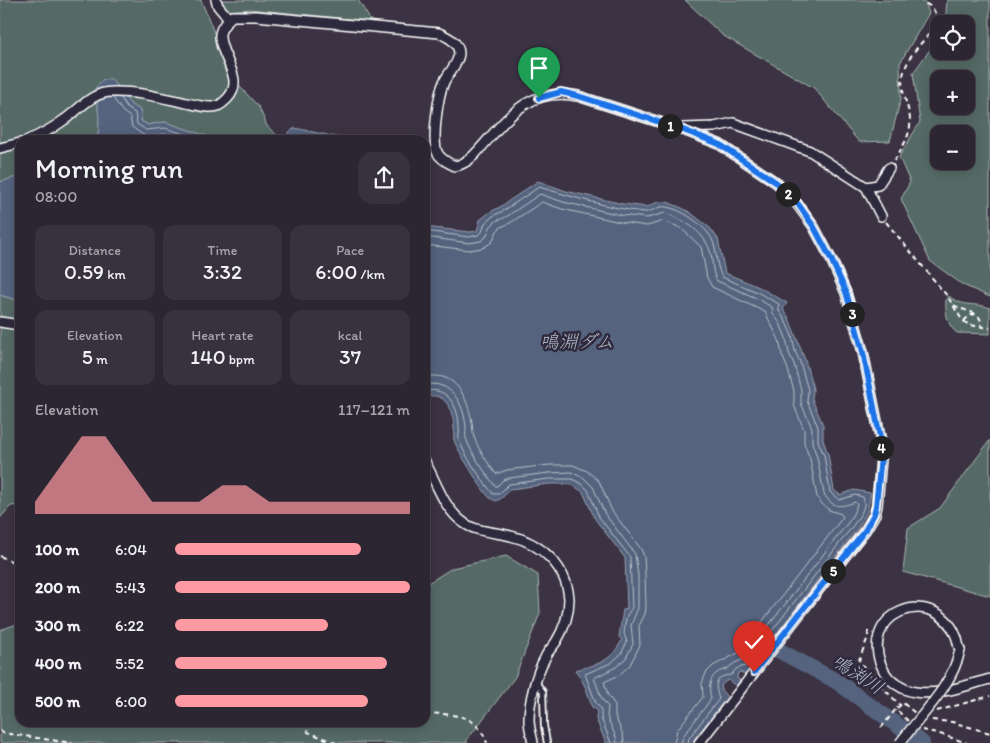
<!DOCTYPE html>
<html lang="en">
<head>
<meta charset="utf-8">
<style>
  :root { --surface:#2c2632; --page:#38323e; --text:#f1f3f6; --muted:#a6a5ac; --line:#48434d; --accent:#ff9aa2 }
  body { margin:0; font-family:Itim,"Klee One",sans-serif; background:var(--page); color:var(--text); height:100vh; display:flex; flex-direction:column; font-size:19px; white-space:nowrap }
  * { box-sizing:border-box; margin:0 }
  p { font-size:16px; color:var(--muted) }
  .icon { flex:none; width:28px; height:28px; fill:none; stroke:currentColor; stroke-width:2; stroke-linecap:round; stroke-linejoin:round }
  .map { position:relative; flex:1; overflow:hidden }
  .panel { position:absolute; left:15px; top:135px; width:415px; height:592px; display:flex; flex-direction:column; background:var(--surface); border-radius:15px; box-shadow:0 2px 12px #0003,0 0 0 1px var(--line) }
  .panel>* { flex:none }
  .controls { position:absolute; left:930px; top:15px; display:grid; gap:10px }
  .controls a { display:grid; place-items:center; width:45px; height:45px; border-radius:10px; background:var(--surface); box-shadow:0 2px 12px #0003,0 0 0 1px var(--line); font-size:25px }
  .pin { position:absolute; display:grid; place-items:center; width:42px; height:42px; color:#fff; margin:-51px -21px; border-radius:50% 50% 50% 0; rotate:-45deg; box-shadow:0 0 5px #0007 }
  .pin .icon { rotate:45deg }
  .km { position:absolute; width:25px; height:25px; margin:-12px; border-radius:50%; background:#222; color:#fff; font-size:14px; line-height:25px; text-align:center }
  .round { display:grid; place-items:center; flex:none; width:52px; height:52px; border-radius:15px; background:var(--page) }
  .head { display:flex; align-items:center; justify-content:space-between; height:85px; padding:0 20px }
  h1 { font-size:28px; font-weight:600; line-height:38px }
  .stats { display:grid; grid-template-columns:repeat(3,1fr); gap:8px; height:85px; padding:5px 20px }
  .stats div { display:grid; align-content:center; border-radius:12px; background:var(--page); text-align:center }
  .stats b { font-size:21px; font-weight:600 }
  .stats small { font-size:14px; font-weight:400 }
  .stats p { font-size:14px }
  .chart { height:140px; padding:10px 20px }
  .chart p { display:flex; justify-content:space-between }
  .chart svg { width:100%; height:90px; margin-top:5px; fill:var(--accent); opacity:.7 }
  ul { padding:0 20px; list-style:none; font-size:16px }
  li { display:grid; grid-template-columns:80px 60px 1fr; align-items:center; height:38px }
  li i { height:12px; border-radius:6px; background:var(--accent) }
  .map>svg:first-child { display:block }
  .green { fill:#546b66; stroke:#aab5b2; fill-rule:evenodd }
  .water { fill:#55637e; stroke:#99a1b2 }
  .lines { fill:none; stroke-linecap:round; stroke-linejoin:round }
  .shore { stroke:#bbc1cb; stroke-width:1 }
  .river { stroke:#55637e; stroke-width:16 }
  .lane-casing { stroke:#fff; stroke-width:8 }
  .street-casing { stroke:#fff; stroke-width:12 }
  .path { stroke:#fff; stroke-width:2; stroke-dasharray:5 4; stroke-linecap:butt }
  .lane { stroke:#2f2a3d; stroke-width:4.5 }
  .street { stroke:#2f2a3d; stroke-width:9 }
  .street-bridge-casing { stroke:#fff; stroke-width:12; stroke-linecap:butt }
  .street-bridge { stroke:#2f2a3d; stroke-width:9 }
  .route-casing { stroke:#fff; stroke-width:10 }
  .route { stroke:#1a73e8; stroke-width:6 }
  .labels { text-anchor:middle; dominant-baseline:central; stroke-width:5; stroke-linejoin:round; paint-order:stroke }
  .water-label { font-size:19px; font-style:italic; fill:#b2b9c5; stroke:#2f2a3d }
</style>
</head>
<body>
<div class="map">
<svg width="990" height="743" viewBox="0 0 990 743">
  <rect width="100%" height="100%" fill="#3b3343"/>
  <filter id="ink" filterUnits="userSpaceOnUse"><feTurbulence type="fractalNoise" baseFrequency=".02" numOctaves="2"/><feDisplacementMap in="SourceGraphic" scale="10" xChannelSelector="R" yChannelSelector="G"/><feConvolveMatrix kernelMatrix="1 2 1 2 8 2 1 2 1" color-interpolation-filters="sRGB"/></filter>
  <g filter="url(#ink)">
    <path class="green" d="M 0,0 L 201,0 L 219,45 L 225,71 L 259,107 L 267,126 L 282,140 L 219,140 L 165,122 L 148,125 L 141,121 L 141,114 L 139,109 L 131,105 L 111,79 L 102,80 L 95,89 C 98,106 101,123 97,140 L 20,140 L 20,176 L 0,182 Z
      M 220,0 L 358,0 L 371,21 L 249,9 L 226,11 L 221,5 Z
      M 685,0 L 924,0 L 929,13 L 900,63 L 901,98 L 890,141 L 859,142 L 814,88 L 722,35 Z
      M 947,0 L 990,0 L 990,297 L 963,285 L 930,261 L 901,199 L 910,182 L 899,157 L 920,122 L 913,73 L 939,37 L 939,51 L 966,51 L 966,24 L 945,24 ZM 939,79 L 966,79 L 966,106 L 939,106 ZM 939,134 L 966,134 L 966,161 L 939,161 Z
      M 0,295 L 20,301 L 20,505 L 11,506 L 0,518 Z
      M 949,296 C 963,308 975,302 990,308 L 990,334 L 957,333 C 947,326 945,311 946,300 Z
      M 990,440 L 990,596 L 903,572 L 908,528 L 940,508 Z
      M 506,556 L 538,575 L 540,613 L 515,677 L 467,740 L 467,743 L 0,743 L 0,630 L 20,623 L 20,722 L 425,722 L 425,585 L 452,568 Z"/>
    <path class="water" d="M 111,79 L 131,105 L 139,109 L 141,114 L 141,121 L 148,125 L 165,122 L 219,140 L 97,140 C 101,123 98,106 95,89 L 102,80 Z
      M 295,128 L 341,138 L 341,140 L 293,140 L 288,133 Z
      M 20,176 L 20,301 L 0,295 L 0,182 Z
      M 538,181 L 566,191 L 623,204 L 647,207 L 658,202 L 667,202 L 682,208 L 691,213 L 710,228 L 718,239 L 725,273 L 759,287 L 787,303 L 783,309 L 789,318 L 805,360 L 813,389 L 812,399 L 823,425 L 823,440 L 828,454 L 834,490 L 840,495 L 854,490 L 871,493 L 867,512 L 859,526 L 745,675 L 741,672 L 738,673 L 737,678 L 740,680 L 736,686 L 728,680 L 722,684 L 721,690 L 727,697 L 691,743 L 606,743 L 596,719 L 597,710 L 592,707 C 588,693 584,681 575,670 C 598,664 610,663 622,640 L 619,637 L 623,610 L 627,609 L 625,558 L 595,519 L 583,492 L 571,484 L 549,484 L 510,489 L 502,498 L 496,501 C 494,500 491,499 489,497 C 484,493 455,446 454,440 C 453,436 455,432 454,428 C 453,410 446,391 425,397 L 425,227 L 470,232 L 477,231 L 480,220 L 490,212 L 500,207 Z"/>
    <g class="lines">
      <path class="shore" d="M 113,98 L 123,112 L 130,117 L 132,127 L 143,135 L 149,137 L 165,134 L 183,140
        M 121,98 L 127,108 L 135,113 L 137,124 L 146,130 L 165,128 L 203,140
        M 425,231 L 469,237 L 478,235 L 482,232 L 485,223 L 493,216 L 503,211 L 539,187 C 574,197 608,208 644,212 C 652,213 658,205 666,207 C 681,209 699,222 708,233 C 719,246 714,263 722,277 L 757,292 L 779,304 L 779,311 L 785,320 L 792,336 L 795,351 L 800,362 L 808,390 L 807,401 L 818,427 L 818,441 L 824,455 L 830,492 L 839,500 L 855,495 L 863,497 C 867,506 860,515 855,523 L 745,666 L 736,669 L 731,675 C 713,676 715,686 719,699 L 689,738 L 688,743
        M 425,237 L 469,243 L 481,241 L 486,237 L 490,227 L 496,221 L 506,217 L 540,194 L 563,202 L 621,215 L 647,218 L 665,213 C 685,220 706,233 711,254 C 713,263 712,274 717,281 L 754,297 L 772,307 L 773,314 L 780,323 L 786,338 L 789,353 L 794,364 L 801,390 L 801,403 L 812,428 L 812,442 L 817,457 L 824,494 C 833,509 841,507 855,502 L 857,505 L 850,520 L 742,660 C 736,662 733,664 728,668 C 725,671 720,670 717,673 C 708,679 709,690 711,699 L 684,735 L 681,743
        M 425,245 L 469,250 L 483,248 L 492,242 L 497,231 L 501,227 L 510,223 L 542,202 L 562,209 L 620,222 L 647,226 L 664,221 L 681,228 L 701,247 L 707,278 L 712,287 L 765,312 L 779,340 L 782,355 L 787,367 L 794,391 L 794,405 L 804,430 L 804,443 L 810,459 L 817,497 L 821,503 L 829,510 L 841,514 L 843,517 L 738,653 L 713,666 L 706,673 L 702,683 L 703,697 L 677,730 L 674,743
        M 425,377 C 456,370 467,397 472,422 C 473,427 472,432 474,437 C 478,449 488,463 496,474 L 507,470 L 549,465 L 573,465 L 587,471 L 599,481 L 612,511 L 641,549 L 644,556 L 645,574 L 646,608 L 645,614 L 639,626 L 640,645 L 630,665 L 619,675 L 604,682 L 608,695 L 615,705 L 615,716 L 623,735 L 624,743
        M 425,385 C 451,379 464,404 466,427 C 466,430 465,435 466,438 C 469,450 487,475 495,486 L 497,486 L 503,480 L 509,478 L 549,473 L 571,472 L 584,478 L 593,487 L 605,514 L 635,554 L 638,576 L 638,608 L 631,625 L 633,644 L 626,658 L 616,667 L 594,678 L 602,699 L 608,707 L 607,717 L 616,737 L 617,743
        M 425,391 C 449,386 459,408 459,428 C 460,432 458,436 459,440 C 464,455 483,481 493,494 L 499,494 L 509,484 L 549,479 L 572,479 L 582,484 L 588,490 L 599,517 L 630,557 L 632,608 L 627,615 L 625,624 L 624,634 L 627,642 L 621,654 L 611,663 L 585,674 L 596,703 L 601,709 L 601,718 L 611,743"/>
      <path class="river" d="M 767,644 L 836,681 L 922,743"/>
      <defs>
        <path id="lane" d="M 536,682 L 543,692 L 544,726 L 547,743"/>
        <path id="street" d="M 216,0 L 218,6 L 229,19
          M 683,128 L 714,127 L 733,123 L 810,151 L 866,187 L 878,185 L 889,168
          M 28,140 C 41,135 53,128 64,120 C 80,109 92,92 112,92 C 137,91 163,98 187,103 C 196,105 209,109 218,106 C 220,105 225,101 227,99 C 247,79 218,55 220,34 C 221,27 227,21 232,16 L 256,16 L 439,33 C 448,37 459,42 459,54 C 458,64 448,73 444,82 C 438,95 432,138 437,152 C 440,159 448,163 455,166 C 469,163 476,153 485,143 C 512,112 533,87 578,96 L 678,128 L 719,144 L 777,183 L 797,204 L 814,227 L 831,259 L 846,293 L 863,352 L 882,447 L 877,506 L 875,514 L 866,529 L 699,743
          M 0,148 L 20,143
          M 866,187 L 881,216
          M 0,322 L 20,325
          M 425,462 C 437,483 443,508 464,523 C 476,532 496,532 511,536 C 541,543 567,567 569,599 C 569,615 564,629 556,642 C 552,648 547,652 545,658 C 536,674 529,702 529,720 C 529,728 532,736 533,743
          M 960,650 C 958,646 958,640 956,636 C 933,581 854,615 884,671 C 890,682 903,690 915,692 C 939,696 967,685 990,679"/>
      </defs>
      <use href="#lane" class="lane-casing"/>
      <use href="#street" class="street-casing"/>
      <path class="path" d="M 894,161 C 900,151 909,138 910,126 C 912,106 896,91 905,69 C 907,63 910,57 914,52 C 921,41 944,24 933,9 C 930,5 924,3 920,0
        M 886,222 L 948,297 L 962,320 L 969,325 L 990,328
        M 954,305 C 964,313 983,309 981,327
        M 964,321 L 970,315 L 977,314
        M 0,556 L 20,565
        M 868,631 L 868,637 L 859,660 L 867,672 L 901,706
        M 937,711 L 990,696
        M 425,713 C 453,715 476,712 487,743
        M 932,720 L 952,722 L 990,733
        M 908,721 L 896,709 L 903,703 L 915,713
        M 304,722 L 308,732 L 336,743
        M 881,728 L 896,709
        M 922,730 L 937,733 L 967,743
        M 0,731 L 3,733 L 72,743"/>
      <use href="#lane" class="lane"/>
      <use href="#street" class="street"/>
      <defs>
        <path id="street-bridge" d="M 900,743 C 921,715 953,685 960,650"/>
      </defs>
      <use href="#street-bridge" class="street-bridge-casing"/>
      <use href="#street-bridge" class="street-bridge"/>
    </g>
  </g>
  <g class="lines" filter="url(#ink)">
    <defs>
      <path id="route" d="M 539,98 L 561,92 L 578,96 L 678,128 L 719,144 L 777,183 L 798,204 L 814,227 L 831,259 L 846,292 L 863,352 L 882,447 L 876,506 L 874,514 L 866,529 L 754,672"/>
    </defs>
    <use href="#route" class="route-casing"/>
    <use href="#route" class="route"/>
  </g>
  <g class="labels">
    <g class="water-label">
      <text x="577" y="341">鳴淵ダム</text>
      <text transform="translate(858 674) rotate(33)">鳴渕川</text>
    </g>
  </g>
</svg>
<div class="controls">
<a><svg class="icon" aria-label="locate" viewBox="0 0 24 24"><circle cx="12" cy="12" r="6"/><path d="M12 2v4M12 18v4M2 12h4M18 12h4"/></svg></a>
<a>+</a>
<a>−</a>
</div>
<div class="pin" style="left:539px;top:98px;background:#1e9e55"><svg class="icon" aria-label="arrive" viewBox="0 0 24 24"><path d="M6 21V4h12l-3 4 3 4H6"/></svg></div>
<div class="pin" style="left:754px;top:672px;background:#d93025"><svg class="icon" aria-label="check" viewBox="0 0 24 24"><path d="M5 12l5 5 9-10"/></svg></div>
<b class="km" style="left:670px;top:126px">1</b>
<b class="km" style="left:788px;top:194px">2</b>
<b class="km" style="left:852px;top:314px">3</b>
<b class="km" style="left:881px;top:448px">4</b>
<b class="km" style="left:833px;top:571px">5</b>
<section class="panel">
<div class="head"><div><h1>Morning run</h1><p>08:00</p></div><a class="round"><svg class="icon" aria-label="share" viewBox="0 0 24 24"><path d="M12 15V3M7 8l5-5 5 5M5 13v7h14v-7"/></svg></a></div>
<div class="stats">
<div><p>Distance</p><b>0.59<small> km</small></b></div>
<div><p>Time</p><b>3:32</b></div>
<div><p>Pace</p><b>6:00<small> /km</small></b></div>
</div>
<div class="stats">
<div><p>Elevation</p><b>5<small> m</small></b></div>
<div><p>Heart rate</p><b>140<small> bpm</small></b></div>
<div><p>kcal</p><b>37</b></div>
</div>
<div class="chart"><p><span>Elevation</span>117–121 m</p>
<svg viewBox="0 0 160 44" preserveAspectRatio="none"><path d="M0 44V38L10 22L20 6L30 6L40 22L50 38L60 38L70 38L80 30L90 30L100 38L110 38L120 38L130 38L140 38L150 38L160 38V44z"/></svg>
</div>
<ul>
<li><b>100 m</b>6:04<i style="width:79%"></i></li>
<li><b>200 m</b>5:43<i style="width:100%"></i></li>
<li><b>300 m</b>6:22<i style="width:65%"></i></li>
<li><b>400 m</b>5:52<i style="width:90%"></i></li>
<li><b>500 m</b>6:00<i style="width:82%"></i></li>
</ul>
</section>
</div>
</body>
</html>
